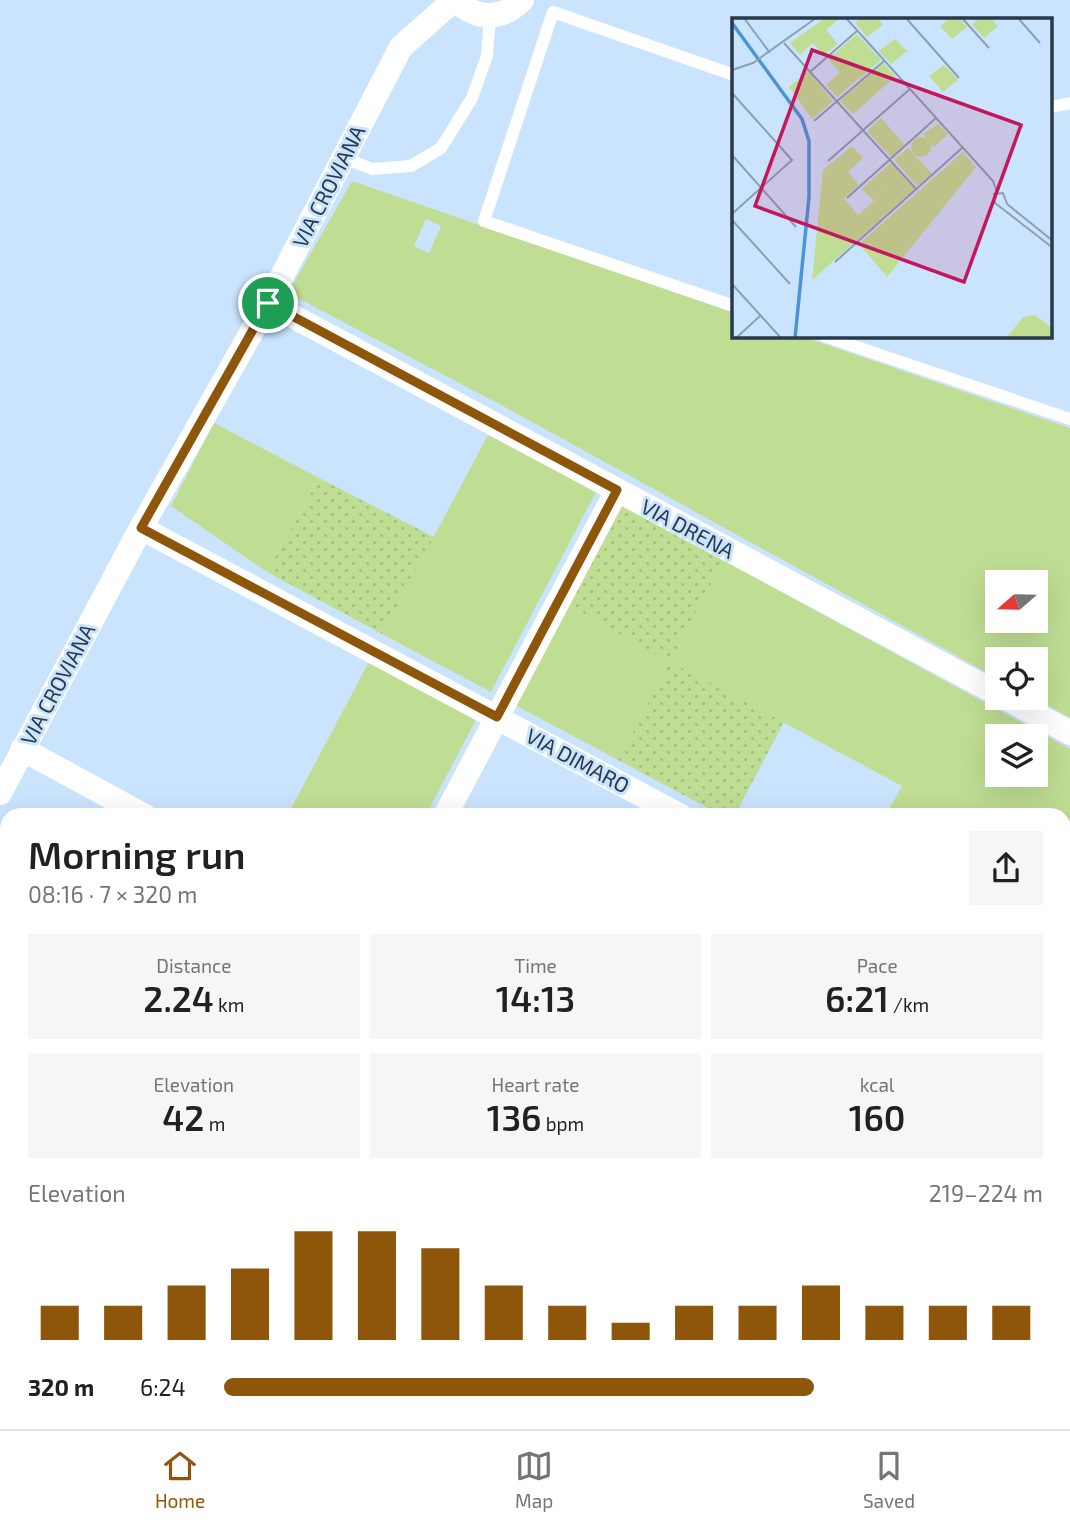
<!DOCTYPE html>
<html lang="en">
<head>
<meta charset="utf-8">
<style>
  :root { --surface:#fff; --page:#f6f6f6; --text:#202124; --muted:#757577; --line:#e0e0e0; --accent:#8d560a }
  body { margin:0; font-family:"Exo 2",sans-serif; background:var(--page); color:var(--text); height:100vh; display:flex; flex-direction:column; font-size:26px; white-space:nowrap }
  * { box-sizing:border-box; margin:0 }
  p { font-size:23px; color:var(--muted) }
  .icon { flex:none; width:38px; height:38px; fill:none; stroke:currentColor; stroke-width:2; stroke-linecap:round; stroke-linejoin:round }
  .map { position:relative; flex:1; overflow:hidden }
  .drawer { position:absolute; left:0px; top:808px; width:1071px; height:621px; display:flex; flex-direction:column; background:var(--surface); border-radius:21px 21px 0 0; box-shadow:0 7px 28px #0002 }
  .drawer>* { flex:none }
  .needle { width:46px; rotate:250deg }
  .controls { position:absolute; left:985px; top:570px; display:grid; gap:14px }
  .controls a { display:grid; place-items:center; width:63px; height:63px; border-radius:0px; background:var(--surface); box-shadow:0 7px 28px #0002; font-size:35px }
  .pin { position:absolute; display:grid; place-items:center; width:60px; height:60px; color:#fff; margin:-30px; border:4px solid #fff; border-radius:50%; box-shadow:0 2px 7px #0007 }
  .round { display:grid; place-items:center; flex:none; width:74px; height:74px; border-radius:0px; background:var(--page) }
  .headline { display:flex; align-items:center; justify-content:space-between; height:119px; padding:0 28px }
  h1 { font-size:38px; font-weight:600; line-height:52px }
  .metrics { display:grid; grid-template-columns:repeat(3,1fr); gap:10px; height:119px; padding:7px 28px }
  .metrics div { display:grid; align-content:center; border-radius:0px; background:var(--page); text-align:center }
  .metrics b { font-size:35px; font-weight:600 }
  .metrics small { font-size:19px; font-weight:400 }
  .metrics p { font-size:19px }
  .chart { height:196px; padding:14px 28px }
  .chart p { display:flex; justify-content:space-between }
  .chart svg { width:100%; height:126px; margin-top:7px; stroke:var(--accent); stroke-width:6 }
  ul { padding:0 28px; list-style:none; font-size:23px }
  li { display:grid; grid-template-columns:112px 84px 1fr; align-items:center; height:52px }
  li i { height:18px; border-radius:9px; background:var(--accent) }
  .dock { display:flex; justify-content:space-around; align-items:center; height:98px; border-top:2px solid var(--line); background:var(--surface); font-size:19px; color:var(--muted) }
  .dock a { display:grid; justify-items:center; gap:4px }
  .dock .on { color:var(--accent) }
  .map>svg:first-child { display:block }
  .grass { fill:#bfde93; fill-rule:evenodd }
  .park { fill:url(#park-dots) }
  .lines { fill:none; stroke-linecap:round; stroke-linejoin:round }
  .canal { stroke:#4a95d5; stroke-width:28 }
  .lane { stroke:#fff; stroke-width:12 }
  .street { stroke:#fff; stroke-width:24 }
  .route-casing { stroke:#fff; stroke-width:14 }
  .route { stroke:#8d560a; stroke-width:9 }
  .labels { text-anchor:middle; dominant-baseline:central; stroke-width:6; stroke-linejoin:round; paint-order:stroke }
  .street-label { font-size:21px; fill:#283949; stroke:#cae4fd }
  .inset-river { fill:none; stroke:#4a95d5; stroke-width:3.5 }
  .inset-road { fill:none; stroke:#89a0b5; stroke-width:2 }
  .view { fill:#c2185b; fill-opacity:0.15; stroke:#c2185b; stroke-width:3.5 }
  .inset-edge { fill:none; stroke:#283949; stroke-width:3.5 }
</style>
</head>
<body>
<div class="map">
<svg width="1070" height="1429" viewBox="0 0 1070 1429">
  <defs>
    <pattern id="park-dots" width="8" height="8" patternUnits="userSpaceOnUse" patternTransform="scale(1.75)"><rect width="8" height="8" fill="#bfde93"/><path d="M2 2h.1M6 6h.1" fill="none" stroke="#a4bf80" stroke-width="1.8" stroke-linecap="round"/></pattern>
  </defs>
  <rect width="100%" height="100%" fill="#cae4fd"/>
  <path class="grass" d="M 352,181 L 734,313 L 734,336 L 801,336 L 1070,428 L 1070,718 L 1035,698 L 1036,660 L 998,660 L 997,678 L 503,406 L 288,293 ZM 426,219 L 441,226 L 429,253 L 414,246 ZM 998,583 L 1036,583 L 1036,621 L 998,621 Z
    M 214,423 L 319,478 L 267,572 L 171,506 Z
    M 488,435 L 596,492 L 491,692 L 382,634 Z
    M 723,560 L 1070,749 L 1070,1008 L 1064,1009 L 1064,816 L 886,815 L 902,786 L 671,662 L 618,760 L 515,705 L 567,605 L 671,662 ZM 998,737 L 1036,737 L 1036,775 L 998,775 Z
    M 371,658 L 478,716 L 426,815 L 287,816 Z
    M 0,877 L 7,881 L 7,1015 L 0,1011 Z
    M 0,1041 L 7,1045 L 7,1308 L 0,1304 Z
    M 165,1423 L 316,1423 L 312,1429 L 176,1429 Z"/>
  <path class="park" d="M 319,478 L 434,537 L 382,634 L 267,572 Z
    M 619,504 L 723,560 L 671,662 L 784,722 L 735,815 L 721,815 L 618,760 L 670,662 L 567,605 Z"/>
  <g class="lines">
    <path class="canal" d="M 1064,1080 L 1070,1079
      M 381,1429 L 386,1423"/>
    <path class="lane" d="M 734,75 L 553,12 L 484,221 L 734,306
      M 1051,107 L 1070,103
      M 342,157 L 372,169 L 411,166 L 441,148 L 472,98 L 487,56 L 490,16
      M 824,336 L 1070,419"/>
    <path class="street" d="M 455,0 C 477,20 501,21 522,0
      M 268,303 L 998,694
      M 141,528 L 681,816
      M 1006,698 L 1070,733
      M 22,749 L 145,816
      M 0,793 L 141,528 L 268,303 L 401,47 L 454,0
      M 445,816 L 617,490
      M 0,1024 L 7,1028
      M 1064,1222 L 1070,1211
      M 0,1316 L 7,1320
      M 930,1423 L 942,1429
      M 120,1429 L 124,1423
      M 648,1429 L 651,1423"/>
  </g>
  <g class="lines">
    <defs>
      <path id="route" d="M 268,303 L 617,490 L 497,717 L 141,528 Z"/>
    </defs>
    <use href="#route" class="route-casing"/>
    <use href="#route" class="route"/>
  </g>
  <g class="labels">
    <g class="street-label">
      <text transform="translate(328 186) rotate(-63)">VIA CROVIANA</text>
      <text transform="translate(688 528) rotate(28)">VIA DRENA</text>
      <text transform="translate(57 684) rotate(-62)">VIA CROVIANA</text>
      <text transform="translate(578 760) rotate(28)">VIA DIMARO</text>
    </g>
  </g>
  <g transform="translate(732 18)">
    <rect width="320" height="320" fill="#cae4fd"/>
    <path d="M 93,0 L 108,0 L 94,12 L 106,26 L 92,37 L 81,25 L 68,37 L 58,25 ZM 130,0 L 145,0 L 151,7 L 135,19 L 123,5 ZM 218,0 L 227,0 L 235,9 L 220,21 L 208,8 ZM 248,0 L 259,0 L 266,8 L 252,20 L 240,6 ZM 125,16 L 149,42 L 105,79 L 94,67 L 108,54 L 96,41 ZM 163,21 L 175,33 L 159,46 L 147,33 ZM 151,45 L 164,58 L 121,96 L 108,83 ZM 212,47 L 226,62 L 211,74 L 197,58 ZM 76,53 L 101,83 L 80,101 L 57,69 ZM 149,100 L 173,127 L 159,139 L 135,113 ZM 206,106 L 216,116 L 202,129 L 191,116 ZM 120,128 L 131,140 L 116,154 L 127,167 L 112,180 L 126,197 L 156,170 L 145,157 L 159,145 L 171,158 L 169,183 L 80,262 L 91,152 ZM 176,130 L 200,156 L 185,168 L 162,142 ZM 231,134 L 244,149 L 155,259 L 127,226 Z" fill="#bfde93"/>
    <path d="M179 129a10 10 0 1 1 20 0a10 10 0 1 1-20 0ZM 145,157 L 157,170 L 171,158 L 183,171 L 169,183 L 156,170 L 142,183 L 130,171 ZM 303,297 L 320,310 L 320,320 L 274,320 L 291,299 Z" fill="#bfde93"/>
    <path class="inset-river" d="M 0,5 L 70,101 L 77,123 L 77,179 L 63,320"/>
    <path class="inset-road" d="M 12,0 L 38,35M 114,0 L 261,163 L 265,174M 174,0 L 227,60M 230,0 L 257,30M 286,0 L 308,25M 52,25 L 185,172M 0,52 L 21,45 L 84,0M 78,54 L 125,13M 0,75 L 60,142 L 0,196M 82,103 L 152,43M 0,137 L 64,209M 96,143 L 178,71M 115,180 L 204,100M 0,202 L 58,266M 321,223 L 275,186 L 271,175 L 262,176 L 263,185 L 321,230M 103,244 L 230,130M 0,266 L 49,320M 4,320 L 28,298"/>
    <path class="view" d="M 80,32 L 289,107 L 232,264 L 23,188 Z"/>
    <rect width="320" height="320" class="inset-edge"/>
  </g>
</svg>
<div class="controls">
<a><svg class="needle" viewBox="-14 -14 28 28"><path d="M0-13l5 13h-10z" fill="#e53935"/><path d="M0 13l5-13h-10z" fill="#757577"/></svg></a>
<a><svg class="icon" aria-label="locate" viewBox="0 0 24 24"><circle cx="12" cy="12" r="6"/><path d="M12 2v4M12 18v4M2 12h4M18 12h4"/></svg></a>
<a><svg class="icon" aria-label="layers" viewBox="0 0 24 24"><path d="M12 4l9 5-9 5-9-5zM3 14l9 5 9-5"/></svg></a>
</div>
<div class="pin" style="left:268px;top:303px;background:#1e9e55"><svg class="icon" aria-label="arrive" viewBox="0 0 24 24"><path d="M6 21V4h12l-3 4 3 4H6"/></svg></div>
<section class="drawer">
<div class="headline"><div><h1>Morning run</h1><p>08:16 · 7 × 320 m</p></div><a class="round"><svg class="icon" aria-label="share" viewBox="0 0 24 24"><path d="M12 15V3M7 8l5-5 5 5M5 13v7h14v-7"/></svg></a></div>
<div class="metrics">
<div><p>Distance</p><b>2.24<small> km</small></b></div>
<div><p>Time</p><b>14:13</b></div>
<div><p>Pace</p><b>6:21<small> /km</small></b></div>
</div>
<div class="metrics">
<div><p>Elevation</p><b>42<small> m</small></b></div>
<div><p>Heart rate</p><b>136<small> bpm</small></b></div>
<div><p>kcal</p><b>160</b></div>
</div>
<div class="chart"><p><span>Elevation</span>219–224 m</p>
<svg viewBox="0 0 160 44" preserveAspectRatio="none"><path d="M5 44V32M15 44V32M25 44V25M35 44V19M45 44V6M55 44V6M65 44V12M75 44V25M85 44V32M95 44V38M105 44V32M115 44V32M125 44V25M135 44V32M145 44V32M155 44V32"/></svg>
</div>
<ul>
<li><b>320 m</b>6:24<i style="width:72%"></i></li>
</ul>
</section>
</div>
<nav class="dock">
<a class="on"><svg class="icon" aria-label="home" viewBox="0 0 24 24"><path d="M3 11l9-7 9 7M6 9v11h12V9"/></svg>Home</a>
<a><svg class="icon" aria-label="map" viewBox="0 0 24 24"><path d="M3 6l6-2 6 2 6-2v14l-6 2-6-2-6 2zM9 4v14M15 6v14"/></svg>Map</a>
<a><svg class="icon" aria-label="saved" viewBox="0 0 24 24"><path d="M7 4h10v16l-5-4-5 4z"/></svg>Saved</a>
</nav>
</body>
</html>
